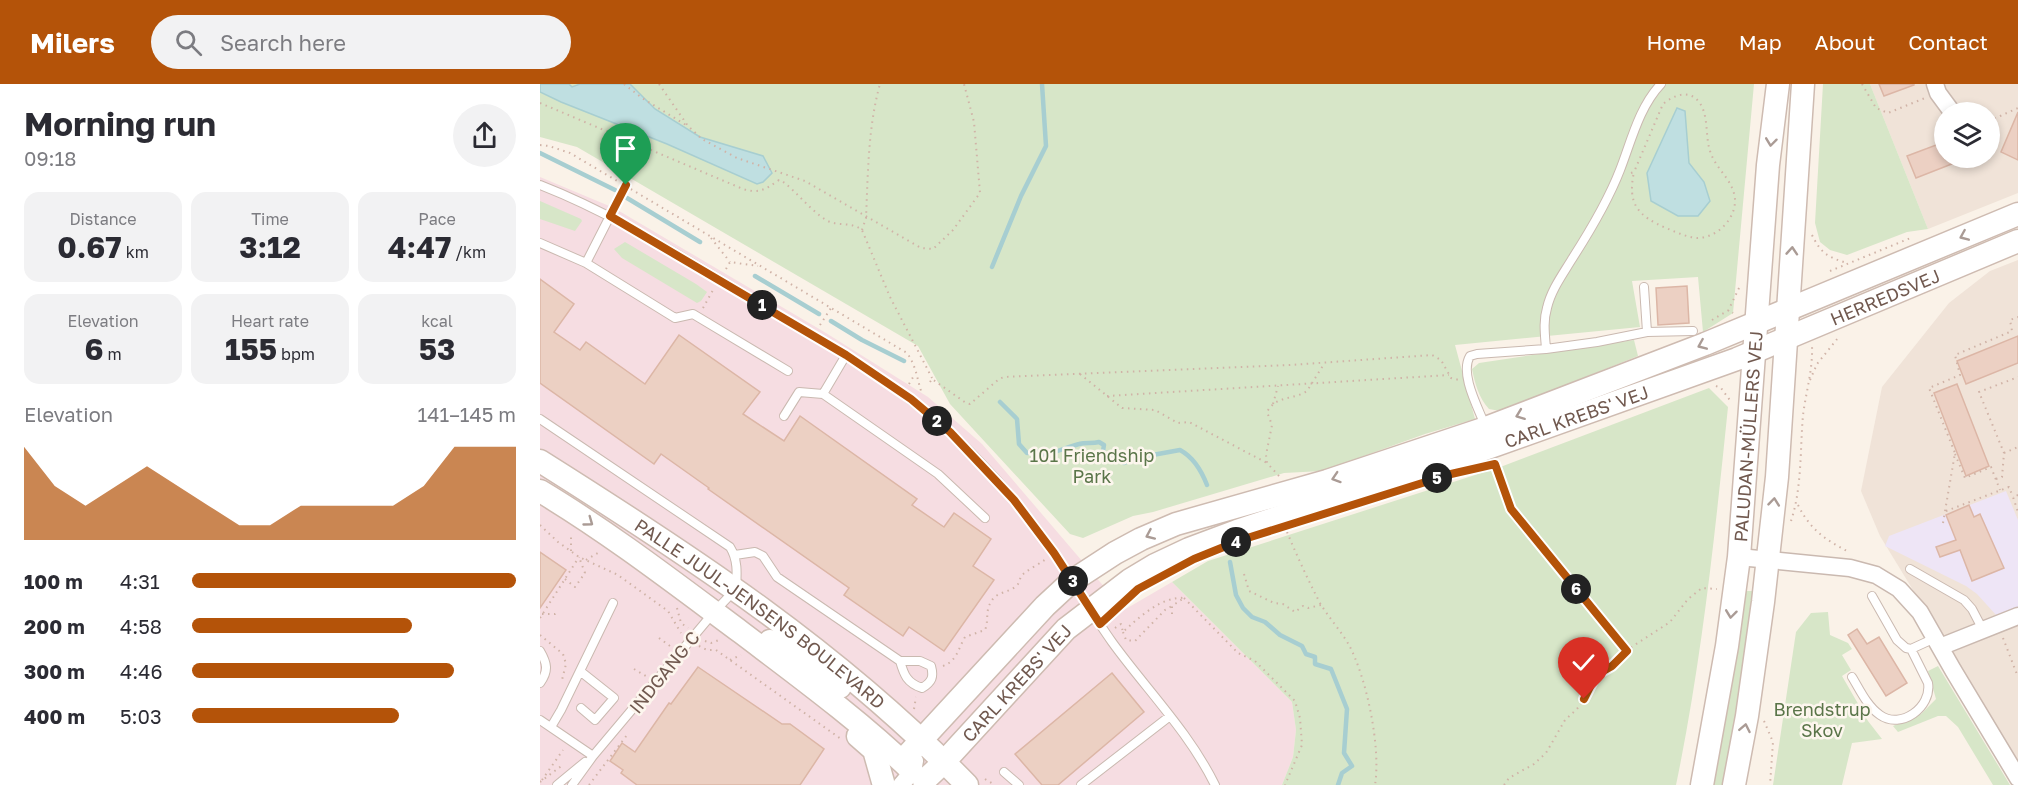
<!DOCTYPE html>
<html lang="en">
<head>
<meta charset="utf-8">
<style>
  :root { --surface:#fff; --page:#f2f2f3; --text:#2b2b33; --muted:#7c7c81; --accent:#b45309 }
  body { margin:0; font-family:"Golos Text",sans-serif; background:var(--page); color:var(--text); height:100vh; display:flex; flex-direction:column; font-size:22px; white-space:nowrap }
  * { box-sizing:border-box; margin:0 }
  p { font-size:20px; color:var(--muted) }
  .icon { flex:none; width:33px; height:33px; fill:none; stroke:currentColor; stroke-width:2; stroke-linecap:round; stroke-linejoin:round }
  .map { position:relative; flex:1; overflow:hidden }
  .sheet { display:flex; flex-direction:column; background:var(--surface); width:540px }
  .sheet>* { flex:none }
  .buttons { position:absolute; left:1394px; top:18px; display:grid; gap:12px }
  .buttons a { display:grid; place-items:center; width:66px; height:66px; border-radius:50%; background:var(--surface); box-shadow:0 3px 9px #0003; font-size:30px }
  .pin { position:absolute; display:grid; place-items:center; width:51px; height:51px; color:#fff; margin:-62px -26px; border-radius:50% 50% 50% 0; rotate:-45deg; box-shadow:0 0 6px #0007 }
  .pin .icon { rotate:45deg }
  .km { position:absolute; width:30px; height:30px; margin:-15px; border-radius:50%; background:#222; color:#fff; font-size:16px; line-height:30px; text-align:center }
  .round { display:grid; place-items:center; flex:none; width:63px; height:63px; border-radius:32px; background:var(--page) }
  .overview { display:flex; align-items:center; justify-content:space-between; height:102px; padding:0 24px }
  h1 { font-size:33px; font-weight:700; line-height:45px }
  .stats { display:grid; grid-template-columns:repeat(3,1fr); gap:9px; height:102px; padding:6px 24px }
  .stats div { display:grid; align-content:center; border-radius:15px; background:var(--page); text-align:center }
  .stats b { font-size:30px; font-weight:700 }
  .stats small { font-size:16px; font-weight:400 }
  .stats p { font-size:16px }
  .chart { height:168px; padding:12px 24px }
  .chart p { display:flex; justify-content:space-between }
  .chart svg { width:100%; height:108px; margin-top:6px; fill:var(--accent); opacity:.7 }
  ul { padding:0 24px; list-style:none; font-size:20px }
  li { display:grid; grid-template-columns:96px 72px 1fr; align-items:center; height:45px }
  li i { height:15px; border-radius:8px; background:var(--accent) }
  header { display:flex; align-items:center; gap:36px; box-sizing:border-box; height:84px; padding:0 30px; background:var(--accent); color:#fff }
  header strong { font-size:28px }
  nav { display:flex; gap:33px; margin-inline-start:auto; font-size:21px }
  .search { width:420px; height:54px; background:var(--page); display:flex; align-items:center; gap:15px; box-sizing:border-box; padding:0 21px; border-radius:33px; color:var(--muted); font-size:22px }
  main { display:flex; flex:1; min-height:0 }
  .map>svg:first-child { display:block }
  .residential { fill:#f0e3d8; fill-rule:evenodd }
  .education { fill:#eee5f6 }
  .medical { fill:#f6dde2 }
  .green { fill:#d7e6c8 }
  .water { fill:#bfdfe1; stroke:#a7ced1; stroke-width:1.5 }
  .lines { fill:none; stroke-linecap:round; stroke-linejoin:round }
  .stream { stroke:#a7ced1; stroke-width:4.5 }
  .building { fill:#ecd0c3; stroke:#dcb6a6; stroke-width:1.5 }
  .lane-casing { stroke:#cab9b0; stroke-width:10 }
  .street-casing { stroke:#cab9b0; stroke-width:19 }
  .secondary-casing { stroke:#cebbb1; stroke-width:25 }
  .path { stroke:#d0b3a7; stroke-width:2; stroke-dasharray:1.5 4.5; stroke-linecap:butt }
  .lane { stroke:#fff; stroke-width:8 }
  .street { stroke:#fff; stroke-width:16 }
  .secondary { stroke:#fff; stroke-width:22 }
  .oneway { stroke:#aa9b95 }
  .route-casing { stroke:#fff; stroke-width:12 }
  .route { stroke:#b45309; stroke-width:8 }
  .labels { text-anchor:middle; dominant-baseline:central; stroke-width:5; stroke-linejoin:round; paint-order:stroke }
  .street-label { font-size:18px; fill:#71594f; stroke:#fdf6ee }
  .park-label { font-size:18px; fill:#5a7549; stroke:#fdf6ee }
</style>
</head>
<body>
<header>
<strong>Milers</strong>
<div class="search"><svg class="icon" aria-label="search" viewBox="0 0 24 24"><circle cx="10" cy="10" r="6"/><path d="M15 15l6 6"/></svg>Search here</div>
<nav><a>Home</a><a>Map</a><a>About</a><a>Contact</a></nav>
</header>
<main>
<section class="sheet">
<div class="overview"><div><h1>Morning run</h1><p>09:18</p></div><a class="round"><svg class="icon" aria-label="share" viewBox="0 0 24 24"><path d="M12 15V3M7 8l5-5 5 5M5 13v7h14v-7"/></svg></a></div>
<div class="stats">
<div><p>Distance</p><b>0.67<small> km</small></b></div>
<div><p>Time</p><b>3:12</b></div>
<div><p>Pace</p><b>4:47<small> /km</small></b></div>
</div>
<div class="stats">
<div><p>Elevation</p><b>6<small> m</small></b></div>
<div><p>Heart rate</p><b>155<small> bpm</small></b></div>
<div><p>kcal</p><b>53</b></div>
</div>
<div class="chart"><p><span>Elevation</span>141–145 m</p>
<svg viewBox="0 0 160 44" preserveAspectRatio="none"><path d="M0 44V6L10 22L20 30L30 22L40 14L50 22L60 30L70 38L80 38L90 30L100 30L110 30L120 30L130 22L140 6L150 6L160 6V44z"/></svg>
</div>
<ul>
<li><b>100 m</b>4:31<i style="width:100%"></i></li>
<li><b>200 m</b>4:58<i style="width:68%"></i></li>
<li><b>300 m</b>4:46<i style="width:81%"></i></li>
<li><b>400 m</b>5:03<i style="width:64%"></i></li>
</ul>
</section>
<div class="map">
<svg width="1478" height="701" viewBox="0 0 1478 701">
  <rect width="100%" height="100%" fill="#faf2e8"/>
  <path class="residential" d="M 1330,0 L 1478,0 L 1478,109 L 1388,145 ZM 1404,28 L 1449,28 L 1449,74 L 1404,74 Z
    M 1478,176 L 1478,678 L 1340,452 L 1321,407 L 1342,303 L 1409,219 L 1450,187 Z"/>
  <path class="education" d="M 1466,407 L 1478,436 L 1478,523 L 1456,531 L 1437,510 L 1426,502 L 1345,462 L 1349,452 Z"/>
  <path class="medical" d="M 0,93 L 74,124 L 286,249 L 388,313 L 442,360 L 584,526 L 632,498 L 752,618 L 756,646 L 753,673 L 742,701 L 0,701 Z"/>
  <path class="green" d="M 0,0 L 1214,0 L 1193,229 L 1163,248 L 1158,193 L 1092,197 L 1100,243 L 915,261 L 935,335 L 885,350 L 782,387 L 744,389 L 613,428 L 593,432 L 543,454 L 530,450 L 410,320 L 378,262 L 37,63 L 0,53 Z
    M 1283,0 L 1330,0 L 1388,145 L 1367,148 L 1307,171 L 1290,166 L 1280,158 L 1275,139 Z
    M 0,117 L 41,135 L 42,137 L 35,147 L 0,135 Z
    M 85,158 L 156,200 L 167,208 L 161,217 L 157,219 L 82,174 L 74,165 Z
    M 1094,256 L 1098,272 L 960,327 L 949,325 C 939,314 935,300 932,285 L 939,279 Z
    M 1169,304 L 1188,323 C 1175,449 1162,576 1136,701 L 742,701 L 753,673 L 756,646 L 752,618 L 632,498 L 668,477 L 963,382 Z
    M 1203,507 L 1217,507 L 1185,701 L 1171,701 Z
    M 1288,528 L 1290,551 L 1308,559 L 1312,565 L 1302,571 L 1311,586 L 1302,592 L 1328,637 L 1342,655 L 1312,659 L 1302,701 L 1233,701 L 1256,548 L 1271,529 Z
    M 1398,582 L 1470,701 L 1453,701 L 1418,643 L 1406,632 L 1398,632 L 1358,648 L 1353,642 L 1381,630 L 1396,615 L 1388,587 Z"/>
  <path class="water" d="M 0,0 L 29,0 L 32,3 L 40,0 L 90,0 L 115,25 L 160,53 L 223,72 L 232,89 L 223,98 L 217,100 L 127,60 L 21,18 L 0,8 Z
    M 1137,24 L 1145,27 L 1149,79 L 1164,98 L 1170,117 L 1158,132 L 1138,132 L 1111,117 L 1107,89 Z"/>
  <g class="lines">
    <path class="stream" d="M 0,69 L 75,106
      M 87,114 L 160,158
      M 452,183 L 481,112 L 506,62 L 502,0
      M 215,192 L 279,230
      M 291,237 L 322,256 L 364,277
      M 460,318 L 477,335 L 479,360 L 487,369 L 496,367 L 505,371 C 517,368 527,363 539,360 C 546,358 552,360 559,358 L 564,361 L 563,367 L 566,371 L 576,370 L 584,379 L 596,374 L 640,366 C 653,373 662,388 667,401
      M 690,478 L 696,511 L 703,524 L 712,533 L 725,538 L 740,551 L 762,562 L 766,570 L 775,573 L 775,580 L 791,585 L 807,625 L 804,669 L 812,682 L 802,689 L 798,701"/>
  </g>
  <path class="building" d="M 1339,0 L 1374,0 L 1374,1 L 1344,12 Z
    M 1478,28 L 1478,76 L 1461,68 Z
    M 1404,58 L 1404,74 L 1427,74 L 1376,94 L 1367,72 Z
    M 0,195 L 34,220 L 14,248 L 40,266 L 46,258 L 105,300 L 139,251 L 220,308 L 203,330 L 244,357 L 260,332 L 377,415 L 372,421 L 404,443 L 414,429 L 451,455 L 433,482 L 454,496 L 404,567 L 369,543 L 363,552 L 304,511 L 309,504 L 168,405 L 169,404 L 121,370 L 114,380 L 0,299 Z
    M 1147,202 L 1149,239 L 1118,241 L 1116,204 Z
    M 1478,252 L 1478,279 L 1426,300 L 1417,277 Z
    M 1417,300 L 1449,382 L 1426,392 L 1394,309 Z
    M 1429,421 L 1434,433 L 1440,430 L 1464,484 L 1432,497 L 1420,466 L 1400,473 L 1396,463 L 1416,456 L 1406,431 Z
    M 0,468 L 26,486 L 0,524 Z
    M 1317,545 L 1327,560 L 1339,553 L 1367,599 L 1346,612 L 1308,551 Z
    M 158,583 L 242,640 L 250,640 L 284,665 L 260,701 L 97,701 L 81,689 L 83,686 L 70,677 L 82,659 L 95,668 L 129,619 L 131,620 Z
    M 572,589 L 604,628 L 518,701 L 502,701 L 475,670 Z"/>
  <g class="lines">
    <defs>
      <path id="lane" d="M 0,101 C 72,129 138,171 204,210 C 288,260 374,307 441,379 C 472,411 500,447 524,484 C 540,509 555,534 572,558 C 606,605 649,648 675,701
        M 0,159 L 46,179 L 135,234 L 153,230 L 248,287
        M 46,179 L 70,132
        M 1104,203 L 1107,248
        M 1006,265 C 1005,251 1003,237 1007,224 C 1011,206 1023,190 1032,175 C 1050,147 1068,117 1080,86 C 1091,58 1099,23 1121,0
        M 283,310 L 398,390 L 445,434
        M 244,332 L 259,308 L 283,310 L 306,271
        M 0,335 L 190,463 C 198,476 197,489 196,505 L 174,528 L 53,672 L 32,701
        M 946,344 C 939,325 919,290 930,272 L 937,270 L 1006,265 L 1057,258 L 1107,248 L 1153,247
        M 195,471 L 215,468 L 223,472 L 237,493 L 360,577 C 364,591 367,599 382,604 C 392,598 394,593 391,582 L 380,577 L 360,577
        M 1370,485 L 1424,516 L 1432,525 L 1443,546
        M 1332,512 L 1357,556 L 1366,564 L 1371,565 L 1395,554
        M 0,567 C 7,579 9,587 0,599
        M 40,587 L 74,614 L 55,636 L 41,624
        M 1312,593 C 1320,606 1327,622 1340,631 C 1361,646 1392,623 1388,599 L 1371,565
        M 0,636 L 53,672
        M 11,643 L 21,626 L 73,519
        M 464,688 L 479,701
        M 17,701 L 45,678
        M 541,701 L 630,632"/>
      <path id="street" d="M 1395,0 L 1398,9 L 1412,28
        M 1199,473 L 1310,484 L 1336,491 L 1359,505 L 1380,528 L 1413,586 L 1478,694
        M 1400,563 L 1478,532
        M 361,701 L 373,687 L 375,677"/>
      <g id="secondary">
        <path id="s1" d="M 0,377 C 154,474 299,569 427,701"/>
        <path d="M 0,407 C 70,449 136,500 202,549 C 260,593 319,636 372,687"/>
        <path d="M 230,557 L 248,564 L 300,603"/>
        <path d="M 318,652 L 334,666 L 343,698"/>
        <path d="M 362,677 L 505,522 L 532,497 L 575,469 L 601,455 L 636,440 L 787,397 L 946,344 L 1165,260 L 1478,130"/>
        <path id="s2" d="M 384,697 L 404,678 L 526,545 L 590,496 L 615,481 L 649,465 L 697,447 L 942,366 L 1197,275 L 1478,157"/>
        <path id="s3" d="M 1162,701 L 1187,562 L 1199,473 L 1228,81 L 1238,0"/>
        <path d="M 1194,701 L 1207,632 L 1223,518 L 1237,393 L 1263,0"/>
      </g>
    </defs>
    <use href="#lane" class="lane-casing"/>
    <use href="#street" class="street-casing"/>
    <use href="#secondary" class="secondary-casing"/>
    <path class="path" d="M 84,0 L 102,14 L 146,41
      M 119,0 L 148,42 L 162,55 L 197,74 L 265,97 L 381,164 L 393,165 L 413,146 L 440,109 L 434,38 L 424,0
      M 1322,0 L 1336,24 L 1348,29 L 1385,14
      M 0,19 L 203,105 C 219,110 226,105 239,96 L 242,97 C 257,108 269,125 286,136 C 297,143 311,137 322,146 L 350,213 L 392,294
      M 1449,37 L 1478,24
      M 0,61 L 9,62 L 30,69 L 367,269 C 376,281 377,295 382,310
      M 1091,89 L 1094,88 C 1087,120 1098,132 1126,144 C 1136,148 1146,153 1157,154 C 1177,154 1196,135 1195,115 C 1193,95 1176,86 1170,67 C 1165,52 1169,31 1159,18 C 1149,5 1134,11 1123,20 L 1094,88
      M 75,123 L 86,101
      M 322,146 L 326,134 C 328,89 328,43 340,0
      M 1272,151 C 1281,169 1287,173 1307,179
      M 171,154 L 190,178
      M 186,185 L 190,178 L 218,182
      M 1290,187 L 1373,153
      M 163,224 L 173,206
      M 1188,227 L 1200,202
      M 1172,236 L 1189,226 L 1193,229
      M 280,241 L 291,224
      M 540,290 L 582,324 L 615,326 L 638,339 L 649,338 L 727,379
      M 1270,296 L 1277,280 L 1298,254
      M 390,298 L 392,295 L 426,319 L 430,320 L 459,295 L 464,293 L 750,281 L 892,271 L 901,276 L 911,294 L 919,296
      M 369,300 L 375,290
      M 1176,302 L 1181,304 L 1192,319
      M 567,312 L 909,291
      M 733,320 L 738,302
      M 1464,369 L 1478,363
      M 1415,370 L 1425,394 L 1451,383 L 1460,406
      M 955,380 L 971,425 L 1087,567
      M 739,392 L 727,379 L 726,371 L 732,341 L 727,328 C 736,311 754,316 767,307 L 784,280
      M 1456,395 L 1462,393 L 1464,369 L 1439,308 L 1478,293
      M 1478,411 L 1473,413 L 1478,428
      M 1258,421 C 1270,445 1284,455 1307,467
      M 1406,427 L 1469,403 L 1473,413
      M 1251,437 C 1262,404 1260,366 1263,331 C 1266,308 1273,285 1272,262
      M 1403,439 L 1415,369 L 1389,304 L 1420,291 L 1415,271 L 1472,247 L 1470,236 L 1478,233
      M 0,441 L 18,458 L 39,473 L 78,491 L 128,527 L 141,549
      M 747,448 C 757,472 768,496 780,519 C 789,534 801,547 809,561 C 827,595 841,664 835,701
      M 31,467 L 31,449
      M 46,476 L 61,467
      M 704,490 L 709,507 L 734,519 L 743,520 L 755,528 L 763,522 L 768,524 L 781,521
      M 25,495 L 35,503 L 45,489 L 39,473
      M 644,514 L 698,569 L 715,577 L 755,617 L 760,634 L 762,661 L 745,701
      M 137,524 L 141,539 L 148,544
      M 2,530 L 15,530 L 19,528
      M 0,534 L 39,473
      M 575,544 L 581,540 L 583,548 C 598,534 622,512 644,514 L 632,522 L 632,530
      M 583,548 L 586,556 L 595,557 L 625,526 L 632,522
      M 0,551 L 23,570 L 26,580 L 22,596
      M 119,554 L 130,562
      M 1463,554 L 1478,593
      M 165,557 L 171,559 L 179,556
      M 159,562 L 167,566 L 176,566 L 301,655
      M 190,576 L 201,571
      M 403,582 C 417,577 418,565 425,553 L 445,546 C 449,537 445,527 451,518 C 456,508 467,509 475,503 C 480,500 479,495 482,491 C 489,485 499,480 506,475
      M 94,585 L 106,592
      M 374,625 L 376,613
      M 1224,637 L 1233,658 L 1230,701
      M 445,695 L 455,701
      M 2,696 L 23,666
      M 0,698 L 24,680
      M 49,701 L 87,651
      M 964,701 L 969,694 L 994,680 L 1006,669 L 1025,636 L 1037,625 L 1044,615 L 1056,591 L 1072,582 L 1084,568 L 1130,538 L 1148,515 L 1162,504 L 1177,505"/>
    <use href="#lane" class="lane"/>
    <use href="#street" class="street"/>
    <use href="#secondary" class="secondary"/>
  </g>
  <defs><path id="oneway-chevron" d="M-2-3.5L2.5 0L-2 3.5" fill="none" stroke-width="1.6" stroke-linecap="round" stroke-linejoin="round" transform="scale(1.5)"/></defs>
  <g class="oneway">
    <use href="#oneway-chevron" transform="translate(1231 58) rotate(97)"/>
    <use href="#oneway-chevron" transform="translate(1424 152) rotate(157)"/>
    <use href="#oneway-chevron" transform="translate(1252 167) rotate(-86)"/>
    <use href="#oneway-chevron" transform="translate(1162 261) rotate(157)"/>
    <use href="#oneway-chevron" transform="translate(980 331) rotate(159)"/>
    <use href="#oneway-chevron" transform="translate(796 394) rotate(162)"/>
    <use href="#oneway-chevron" transform="translate(1234 418) rotate(-84)"/>
    <use href="#oneway-chevron" transform="translate(49 438) rotate(36)"/>
    <use href="#oneway-chevron" transform="translate(610 451) rotate(156)"/>
    <use href="#oneway-chevron" transform="translate(1191 530) rotate(97)"/>
    <use href="#oneway-chevron" transform="translate(1205 644) rotate(-79)"/>
  </g>
  <g class="lines">
    <defs>
      <path id="route" d="M 86,101 L 70,132 L 306,271 L 371,315 L 410,348 L 474,416 L 514,469 L 560,540 L 598,505 L 654,475 L 701,456 L 911,390 L 955,380 L 971,425 L 1087,567 L 1072,582 L 1056,591 L 1044,615"/>
    </defs>
    <use href="#route" class="route-casing"/>
    <use href="#route" class="route"/>
  </g>
  <g class="labels">
    <g class="street-label">
      <text stroke="none"><textPath href="#s2" startOffset="1096">HERREDSVEJ</textPath></text>
      <text stroke="none"><textPath href="#s2" startOffset="765">CARL KREBS' VEJ</textPath></text>
      <text stroke="none"><textPath href="#s3" startOffset="352">PALUDAN-MÜLLERS VEJ</textPath></text>
      <text stroke="none"><textPath href="#s1" startOffset="268">PALLE JUUL-JENSENS BOULEVARD</textPath></text>
      <text transform="translate(124 588) rotate(-51)">INDGANG C</text>
      <text stroke="none"><textPath href="#s2" startOffset="135">CARL KREBS' VEJ</textPath></text>
    </g>
    <g class="park-label">
      <text x="552" y="371">101 Friendship<tspan x="552" dy="21">Park</tspan></text>
      <text x="1282" y="625">Brendstrup<tspan x="1282" dy="21">Skov</tspan></text>
    </g>
  </g>
</svg>
<div class="buttons">
<a><svg class="icon" aria-label="layers" viewBox="0 0 24 24"><path d="M12 4l9 5-9 5-9-5zM3 14l9 5 9-5"/></svg></a>
</div>
<div class="pin" style="left:86px;top:101px;background:#1e9e55"><svg class="icon" aria-label="arrive" viewBox="0 0 24 24"><path d="M6 21V4h12l-3 4 3 4H6"/></svg></div>
<div class="pin" style="left:1044px;top:615px;background:#d93025"><svg class="icon" aria-label="check" viewBox="0 0 24 24"><path d="M5 12l5 5 9-10"/></svg></div>
<b class="km" style="left:222px;top:221px">1</b>
<b class="km" style="left:397px;top:337px">2</b>
<b class="km" style="left:533px;top:497px">3</b>
<b class="km" style="left:696px;top:458px">4</b>
<b class="km" style="left:897px;top:394px">5</b>
<b class="km" style="left:1036px;top:505px">6</b>
</div>
</main>
</body>
</html>
